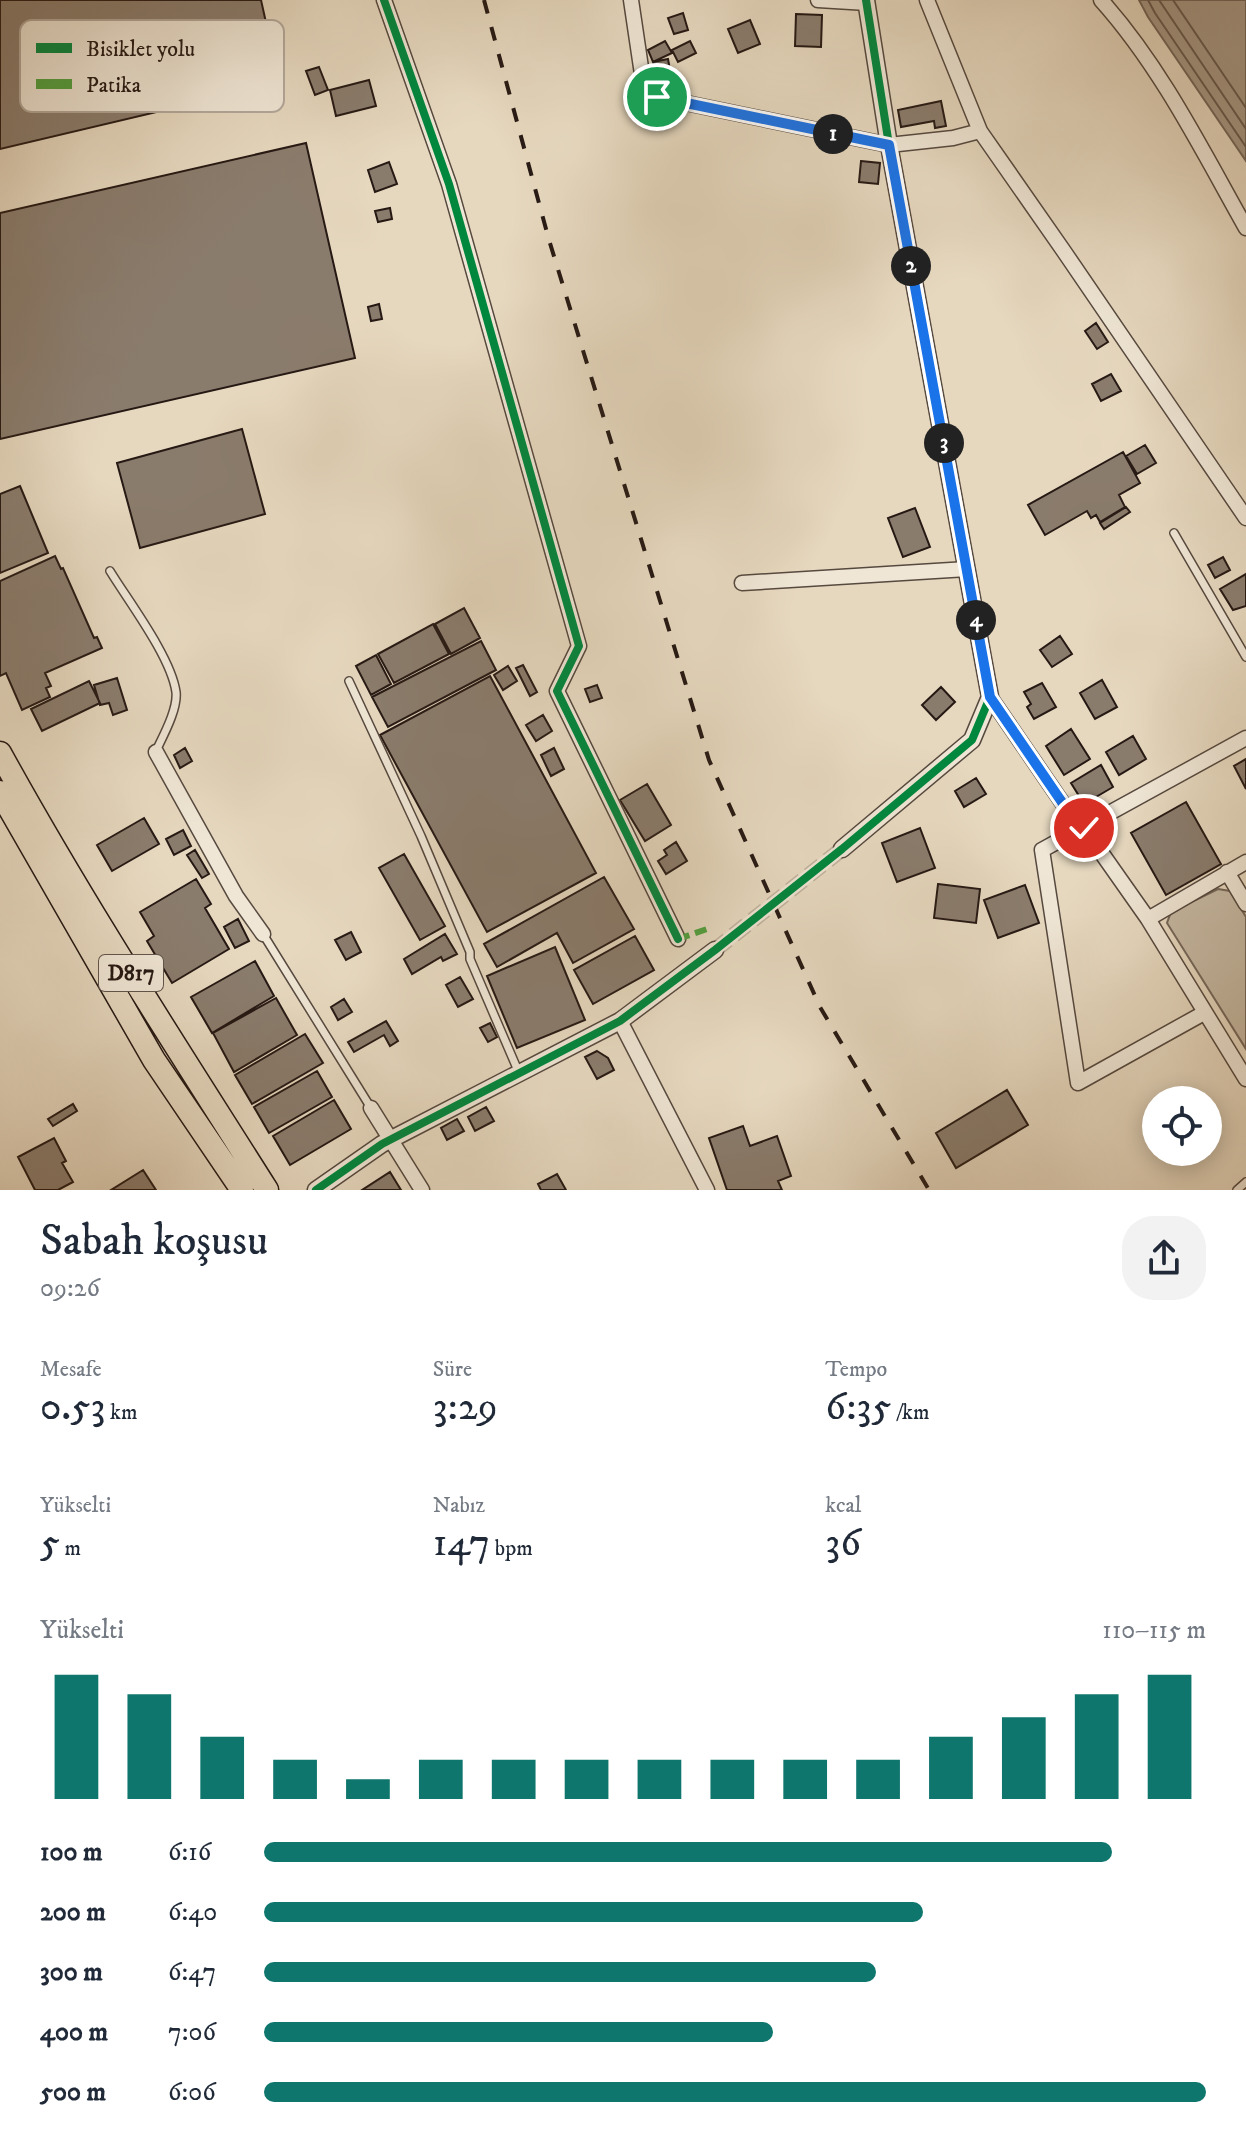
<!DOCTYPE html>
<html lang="tr">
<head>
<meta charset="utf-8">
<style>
  :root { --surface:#fff; --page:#f2f2f3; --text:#1f2937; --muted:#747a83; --accent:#0f766e }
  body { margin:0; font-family:"IM FELL DW Pica",serif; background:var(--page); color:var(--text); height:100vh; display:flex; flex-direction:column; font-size:30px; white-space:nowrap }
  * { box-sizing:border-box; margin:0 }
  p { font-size:26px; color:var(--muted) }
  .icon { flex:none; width:44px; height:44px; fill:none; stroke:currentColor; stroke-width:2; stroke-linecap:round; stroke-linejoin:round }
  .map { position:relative; height:1190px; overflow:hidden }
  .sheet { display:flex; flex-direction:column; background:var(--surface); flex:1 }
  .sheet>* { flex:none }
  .buttons { position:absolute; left:1142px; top:1086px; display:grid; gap:16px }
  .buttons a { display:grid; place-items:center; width:80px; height:80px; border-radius:50%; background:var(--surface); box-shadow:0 4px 20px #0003; font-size:40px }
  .pin { position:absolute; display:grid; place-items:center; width:68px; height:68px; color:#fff; margin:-34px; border:4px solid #fff; border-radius:50%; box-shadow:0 2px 8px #0007 }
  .km { position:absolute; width:40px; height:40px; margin:-20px; border-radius:50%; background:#222; color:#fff; font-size:22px; line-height:40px; text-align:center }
  .round { display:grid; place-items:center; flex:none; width:84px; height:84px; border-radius:32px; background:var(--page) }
  .overview { display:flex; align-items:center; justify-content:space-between; height:136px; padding:0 40px }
  h1 { font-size:44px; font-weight:600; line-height:60px }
  .stats { display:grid; grid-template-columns:repeat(3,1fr); gap:12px; height:136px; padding:8px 40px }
  .stats div { display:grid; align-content:center }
  .stats b { font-size:40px; font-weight:600 }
  .stats small { font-size:22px; font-weight:400 }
  .stats p { font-size:22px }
  .chart { height:224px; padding:16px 40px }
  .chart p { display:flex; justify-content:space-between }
  .chart svg { width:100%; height:144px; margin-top:8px; stroke:var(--accent); stroke-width:6 }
  ul { padding:0 40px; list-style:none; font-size:26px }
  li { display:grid; grid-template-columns:128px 96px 1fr; align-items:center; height:60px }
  li i { height:20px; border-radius:10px; background:var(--accent) }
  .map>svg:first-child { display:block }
  .green { fill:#c5b8a2; stroke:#76685b; stroke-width:2 }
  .water { fill:#a59785; stroke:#726558; stroke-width:2 }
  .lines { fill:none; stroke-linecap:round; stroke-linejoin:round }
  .shore { stroke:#66584c; stroke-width:2 }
  .building { fill:#8a7c6d; stroke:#261914; stroke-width:2 }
  .tertiary-tunnel { stroke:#c0b29d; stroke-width:16; stroke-dasharray:16 8; stroke-linecap:butt }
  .service-casing { stroke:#56493f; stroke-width:10 }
  .minor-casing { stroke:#56493f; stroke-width:17 }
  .tertiary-casing { stroke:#56493f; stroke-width:19 }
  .trunk-casing { stroke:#261914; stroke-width:25 }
  .service { stroke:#efe6d5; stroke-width:7 }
  .minor { stroke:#efe6d5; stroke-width:14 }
  .tertiary { stroke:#efe6d5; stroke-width:16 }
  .trunk { stroke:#e6d8bf; stroke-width:22 }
  .rail { stroke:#261914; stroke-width:4; stroke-dasharray:14 14; stroke-linecap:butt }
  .quiet { stroke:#50a13f; stroke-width:6; stroke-dasharray:12 6; stroke-linecap:butt }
  .cycleway-casing { stroke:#efe6d5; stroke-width:13 }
  .cycleway { stroke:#00873e; stroke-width:8 }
  .route-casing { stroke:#fff; stroke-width:16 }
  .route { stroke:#1a73e8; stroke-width:10 }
  .labels { text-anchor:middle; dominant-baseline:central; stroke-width:8; stroke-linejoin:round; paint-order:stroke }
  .shield { fill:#efe6d5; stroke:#62564e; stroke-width:2 }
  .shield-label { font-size:22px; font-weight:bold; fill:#261914 }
  .key { fill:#efe6d5; stroke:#b3a89b; stroke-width:2 }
  .key-label { font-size:22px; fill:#261914 }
</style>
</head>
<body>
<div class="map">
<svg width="1246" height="1190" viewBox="0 0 1246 1190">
  <rect width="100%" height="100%" fill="#e6d8bf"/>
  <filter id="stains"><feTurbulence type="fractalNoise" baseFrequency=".0025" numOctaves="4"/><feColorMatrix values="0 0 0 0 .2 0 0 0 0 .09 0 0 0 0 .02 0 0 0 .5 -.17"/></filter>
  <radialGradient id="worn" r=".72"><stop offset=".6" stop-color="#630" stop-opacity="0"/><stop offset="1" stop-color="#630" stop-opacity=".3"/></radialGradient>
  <path class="green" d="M 1218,889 L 1230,891 L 1246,917 L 1246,1049 L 1167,923 L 1171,912 Z"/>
  <path class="water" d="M 1139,0 L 1246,0 L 1246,161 L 1148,17 Z"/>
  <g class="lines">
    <path class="shore" d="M 1148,0 L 1155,13 L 1246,147
      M 1159,0 L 1246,129
      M 1173,0 L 1246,108"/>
  </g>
  <path class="building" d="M 0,0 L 261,0 L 271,45 L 249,50 L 258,88 L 0,149 Z
    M 683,13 L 688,30 L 674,34 L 668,18 Z
    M 796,14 L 822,15 L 821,47 L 795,46 Z
    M 750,20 L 760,44 L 738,53 L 728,29 Z
    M 665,41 L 672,53 L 653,62 L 648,50 Z
    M 690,41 L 696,53 L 678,62 L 672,50 Z
    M 668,59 L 670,70 L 656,74 L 653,62 Z
    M 319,67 L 328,90 L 315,95 L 306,71 Z
    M 369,80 L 376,106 L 336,116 L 330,90 Z
    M 941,101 L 946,126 L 935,128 L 934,121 L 901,127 L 898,110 Z
    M 306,143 L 355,358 L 0,439 L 0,213 Z
    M 861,161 L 880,163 L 878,184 L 859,182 Z
    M 389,162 L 397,184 L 375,192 L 368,170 Z
    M 390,208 L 392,219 L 378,222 L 375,211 Z
    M 379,304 L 382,319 L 371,321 L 368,307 Z
    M 1096,323 L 1108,342 L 1097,349 L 1085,331 Z
    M 1111,374 L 1121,391 L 1101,401 L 1092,384 Z
    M 242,429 L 265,514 L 140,548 L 117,463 Z
    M 1145,445 L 1156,463 L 1137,474 L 1126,456 Z
    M 1123,452 L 1140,483 L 1119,495 L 1125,507 L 1100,522 L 1096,515 L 1091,518 L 1087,511 L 1045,535 L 1028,505 Z
    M 20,486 L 48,553 L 0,573 L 0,494 Z
    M 1126,507 L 1130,512 L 1104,529 L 1100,523 Z
    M 915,508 L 930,547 L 903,557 L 888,518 Z
    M 55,556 L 61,569 L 63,568 L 94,638 L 97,637 L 102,648 L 45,673 L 51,686 L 46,688 L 50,697 L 22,710 L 6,673 L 0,676 L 0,581 Z
    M 1223,557 L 1230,570 L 1215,578 L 1208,565 Z
    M 1246,574 L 1246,606 L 1233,610 L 1220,589 Z
    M 464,608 L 480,638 L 451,654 L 435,624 Z
    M 433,624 L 449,654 L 394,683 L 378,654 Z
    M 1060,636 L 1072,654 L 1052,667 L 1040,650 Z
    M 481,641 L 496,670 L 388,727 L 372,697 Z
    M 376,655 L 391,684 L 371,695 L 356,666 Z
    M 523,665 L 537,692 L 530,696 L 516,668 Z
    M 508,666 L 517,681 L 503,690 L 494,675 Z
    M 490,676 L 596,873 L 487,932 L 380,735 Z
    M 117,678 L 127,710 L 113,715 L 109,703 L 100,705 L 94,685 Z
    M 1102,680 L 1117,707 L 1095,719 L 1080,693 Z
    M 89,681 L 100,703 L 42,731 L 31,709 Z
    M 1042,683 L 1056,707 L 1034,719 L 1027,707 L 1031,704 L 1024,692 Z
    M 597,685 L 602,698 L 590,702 L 585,689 Z
    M 941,687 L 955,702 L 936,720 L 922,705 Z
    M 543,715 L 552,731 L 536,741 L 526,725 Z
    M 1071,729 L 1090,759 L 1064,775 L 1046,746 Z
    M 1133,736 L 1146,759 L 1119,775 L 1106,752 Z
    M 185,748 L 192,761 L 180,768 L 174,755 Z
    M 554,748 L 564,769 L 551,776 L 541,755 Z
    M 1246,759 L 1246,789 L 1234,766 Z
    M 1101,765 L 1113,787 L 1084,804 L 1071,783 Z
    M 976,778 L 986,794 L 964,807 L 955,791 Z
    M 647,784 L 671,825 L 645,841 L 620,800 Z
    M 1186,802 L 1221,864 L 1166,895 L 1131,833 Z
    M 144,818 L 159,844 L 112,871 L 97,845 Z
    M 920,828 L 935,868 L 897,882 L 882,843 Z
    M 183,830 L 191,846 L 174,855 L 166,839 Z
    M 676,842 L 687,861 L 666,874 L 658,861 L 667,855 L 664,850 Z
    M 195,850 L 209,874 L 202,878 L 187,855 Z
    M 404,854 L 445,926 L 420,940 L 379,868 Z
    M 604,877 L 634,929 L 573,963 L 557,933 L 497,967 L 484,944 Z
    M 196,879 L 211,904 L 205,908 L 229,949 L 172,983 L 147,941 L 154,936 L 140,912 Z
    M 938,884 L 980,889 L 976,923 L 934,918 Z
    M 1025,885 L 1039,923 L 998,938 L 984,900 Z
    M 238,919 L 249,941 L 235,948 L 224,927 Z
    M 351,932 L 361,952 L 346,960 L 335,940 Z
    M 445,934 L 457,954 L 443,961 L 441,957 L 412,974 L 404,959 Z
    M 635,936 L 654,970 L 593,1004 L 574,970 Z
    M 555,947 L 585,1020 L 517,1048 L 487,976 Z
    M 255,961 L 274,996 L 212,1033 L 191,997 Z
    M 460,977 L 473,999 L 458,1007 L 446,985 Z
    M 276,998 L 297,1035 L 234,1072 L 213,1033 Z
    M 344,999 L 352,1012 L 338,1020 L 331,1007 Z
    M 386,1021 L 398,1041 L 390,1046 L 384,1035 L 354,1052 L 348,1042 Z
    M 490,1023 L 497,1037 L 488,1042 L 480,1028 Z
    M 305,1034 L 323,1063 L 252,1104 L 235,1075 Z
    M 597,1051 L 608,1058 L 614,1070 L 597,1079 L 585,1057 Z
    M 317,1071 L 332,1097 L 269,1133 L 254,1107 Z
    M 1007,1090 L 1028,1125 L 956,1168 L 936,1133 Z
    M 334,1100 L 351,1129 L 290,1165 L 273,1136 Z
    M 73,1104 L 77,1111 L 53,1126 L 48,1119 Z
    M 486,1107 L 494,1121 L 475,1131 L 468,1117 Z
    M 457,1119 L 464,1131 L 447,1140 L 441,1128 Z
    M 743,1126 L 750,1146 L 777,1136 L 791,1176 L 778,1181 L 782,1190 L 727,1190 L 709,1138 Z
    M 54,1138 L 66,1161 L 62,1163 L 73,1182 L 58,1190 L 35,1190 L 18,1157 Z
    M 143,1170 L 156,1190 L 111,1190 Z
    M 390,1172 L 401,1190 L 362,1190 Z
    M 557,1174 L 566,1190 L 541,1190 L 538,1184 Z"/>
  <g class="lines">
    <path class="tertiary-tunnel" d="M 715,950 L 842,849"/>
    <defs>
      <path id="service" d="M 1174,533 L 1246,657
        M 110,571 C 129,602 171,657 176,692 C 178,709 163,736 156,751
        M 349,681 L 421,836 L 470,952 L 470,959 L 519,1073
        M 263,934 L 371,1108
        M 1237,1190 L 1246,1182"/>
      <path id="minor" d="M 384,0 L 449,184 L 579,646 L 557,691 L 678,939
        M 631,0 L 643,81 L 657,97 L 889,145 L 953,138 L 980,131
        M 818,0 L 867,3
        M 927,0 L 980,131 L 1063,250 L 1246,518
        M 1101,0 C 1161,67 1202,150 1246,228
        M 742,583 L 967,569
        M 990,697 L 1068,811 L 1084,828 L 1148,919 L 1246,1079
        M 156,752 L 236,896 L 263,934
        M 1227,872 L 1246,904
        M 1148,919 L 1246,862
        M 1204,1013 L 1078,1083 L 1042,850 L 1246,738
        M 620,1021 L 707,1190
        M 371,1108 L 422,1190"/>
      <path id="tertiary" d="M 842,849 L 972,740 L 990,697 L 889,145 L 866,0
        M 316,1190 L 382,1144 L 620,1021 L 715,950"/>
      <path id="trunk" d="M 0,753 C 82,902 176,1046 267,1190
        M 0,792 L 154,1060 L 242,1190"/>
    </defs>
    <use href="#service" class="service-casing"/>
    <use href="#minor" class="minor-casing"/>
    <use href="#tertiary" class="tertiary-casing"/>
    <use href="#trunk" class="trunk-casing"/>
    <use href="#service" class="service"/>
    <use href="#minor" class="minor"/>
    <use href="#tertiary" class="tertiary"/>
    <use href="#trunk" class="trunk"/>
    <path class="rail" d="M 484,0 L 549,240 L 709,760 L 820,1007 L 929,1190"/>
    <path class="quiet" d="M 678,939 L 707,929"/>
    <defs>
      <path id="cycleway" d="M 384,0 L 449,184 L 579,646 L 557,691 L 678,939
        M 316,1190 L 382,1144 L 620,1021 L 715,950 L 842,849 L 972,740 L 990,697 L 889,145 L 866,0"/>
    </defs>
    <use href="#cycleway" class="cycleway-casing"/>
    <use href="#cycleway" class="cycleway"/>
  </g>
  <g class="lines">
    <defs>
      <path id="route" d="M 657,97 L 889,145 L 990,697 L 1068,811 L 1084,828"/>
    </defs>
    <use href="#route" class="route-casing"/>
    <use href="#route" class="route"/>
  </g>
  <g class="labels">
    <rect class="shield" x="99" y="955" width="64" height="36" rx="6"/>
    <g class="shield-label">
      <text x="131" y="973">D817</text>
    </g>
  </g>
  <rect x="20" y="20" width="264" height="92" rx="12" class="key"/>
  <rect x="36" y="43" width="36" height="10" fill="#00873e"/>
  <rect x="36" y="79" width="36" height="10" fill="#50a13f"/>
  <g class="key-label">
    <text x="86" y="56">Bisiklet yolu</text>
    <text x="86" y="92">Patika</text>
  </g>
  <rect width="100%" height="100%" filter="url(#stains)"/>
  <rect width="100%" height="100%" fill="url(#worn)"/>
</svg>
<div class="buttons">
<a><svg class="icon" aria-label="locate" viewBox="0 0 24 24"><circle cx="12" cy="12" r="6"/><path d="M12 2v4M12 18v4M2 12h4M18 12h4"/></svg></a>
</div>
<div class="pin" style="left:657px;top:97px;background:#1e9e55"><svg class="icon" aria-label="arrive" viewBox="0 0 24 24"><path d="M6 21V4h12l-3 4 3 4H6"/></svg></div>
<div class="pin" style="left:1084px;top:828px;background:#d93025"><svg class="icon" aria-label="check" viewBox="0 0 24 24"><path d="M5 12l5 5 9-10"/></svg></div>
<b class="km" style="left:833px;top:134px">1</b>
<b class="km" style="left:911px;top:266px">2</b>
<b class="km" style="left:944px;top:443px">3</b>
<b class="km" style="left:976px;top:620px">4</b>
</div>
<section class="sheet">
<div class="overview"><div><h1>Sabah koşusu</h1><p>09:26</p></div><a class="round"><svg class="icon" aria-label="share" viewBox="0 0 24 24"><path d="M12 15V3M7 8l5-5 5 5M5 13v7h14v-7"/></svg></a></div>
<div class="stats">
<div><p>Mesafe</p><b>0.53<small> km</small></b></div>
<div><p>Süre</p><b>3:29</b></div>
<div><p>Tempo</p><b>6:35<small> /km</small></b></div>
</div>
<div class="stats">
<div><p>Yükselti</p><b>5<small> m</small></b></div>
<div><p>Nabız</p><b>147<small> bpm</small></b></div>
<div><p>kcal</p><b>36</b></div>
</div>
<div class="chart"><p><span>Yükselti</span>110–115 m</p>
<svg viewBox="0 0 160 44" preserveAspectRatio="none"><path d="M5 44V6M15 44V12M25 44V25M35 44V32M45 44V38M55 44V32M65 44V32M75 44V32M85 44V32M95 44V32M105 44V32M115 44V32M125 44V25M135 44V19M145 44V12M155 44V6"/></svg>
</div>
<ul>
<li><b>100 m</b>6:16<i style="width:90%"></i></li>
<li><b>200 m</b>6:40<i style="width:70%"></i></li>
<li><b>300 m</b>6:47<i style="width:65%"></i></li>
<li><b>400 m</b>7:06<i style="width:54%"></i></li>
<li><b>500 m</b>6:06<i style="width:100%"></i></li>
</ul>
</section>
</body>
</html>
